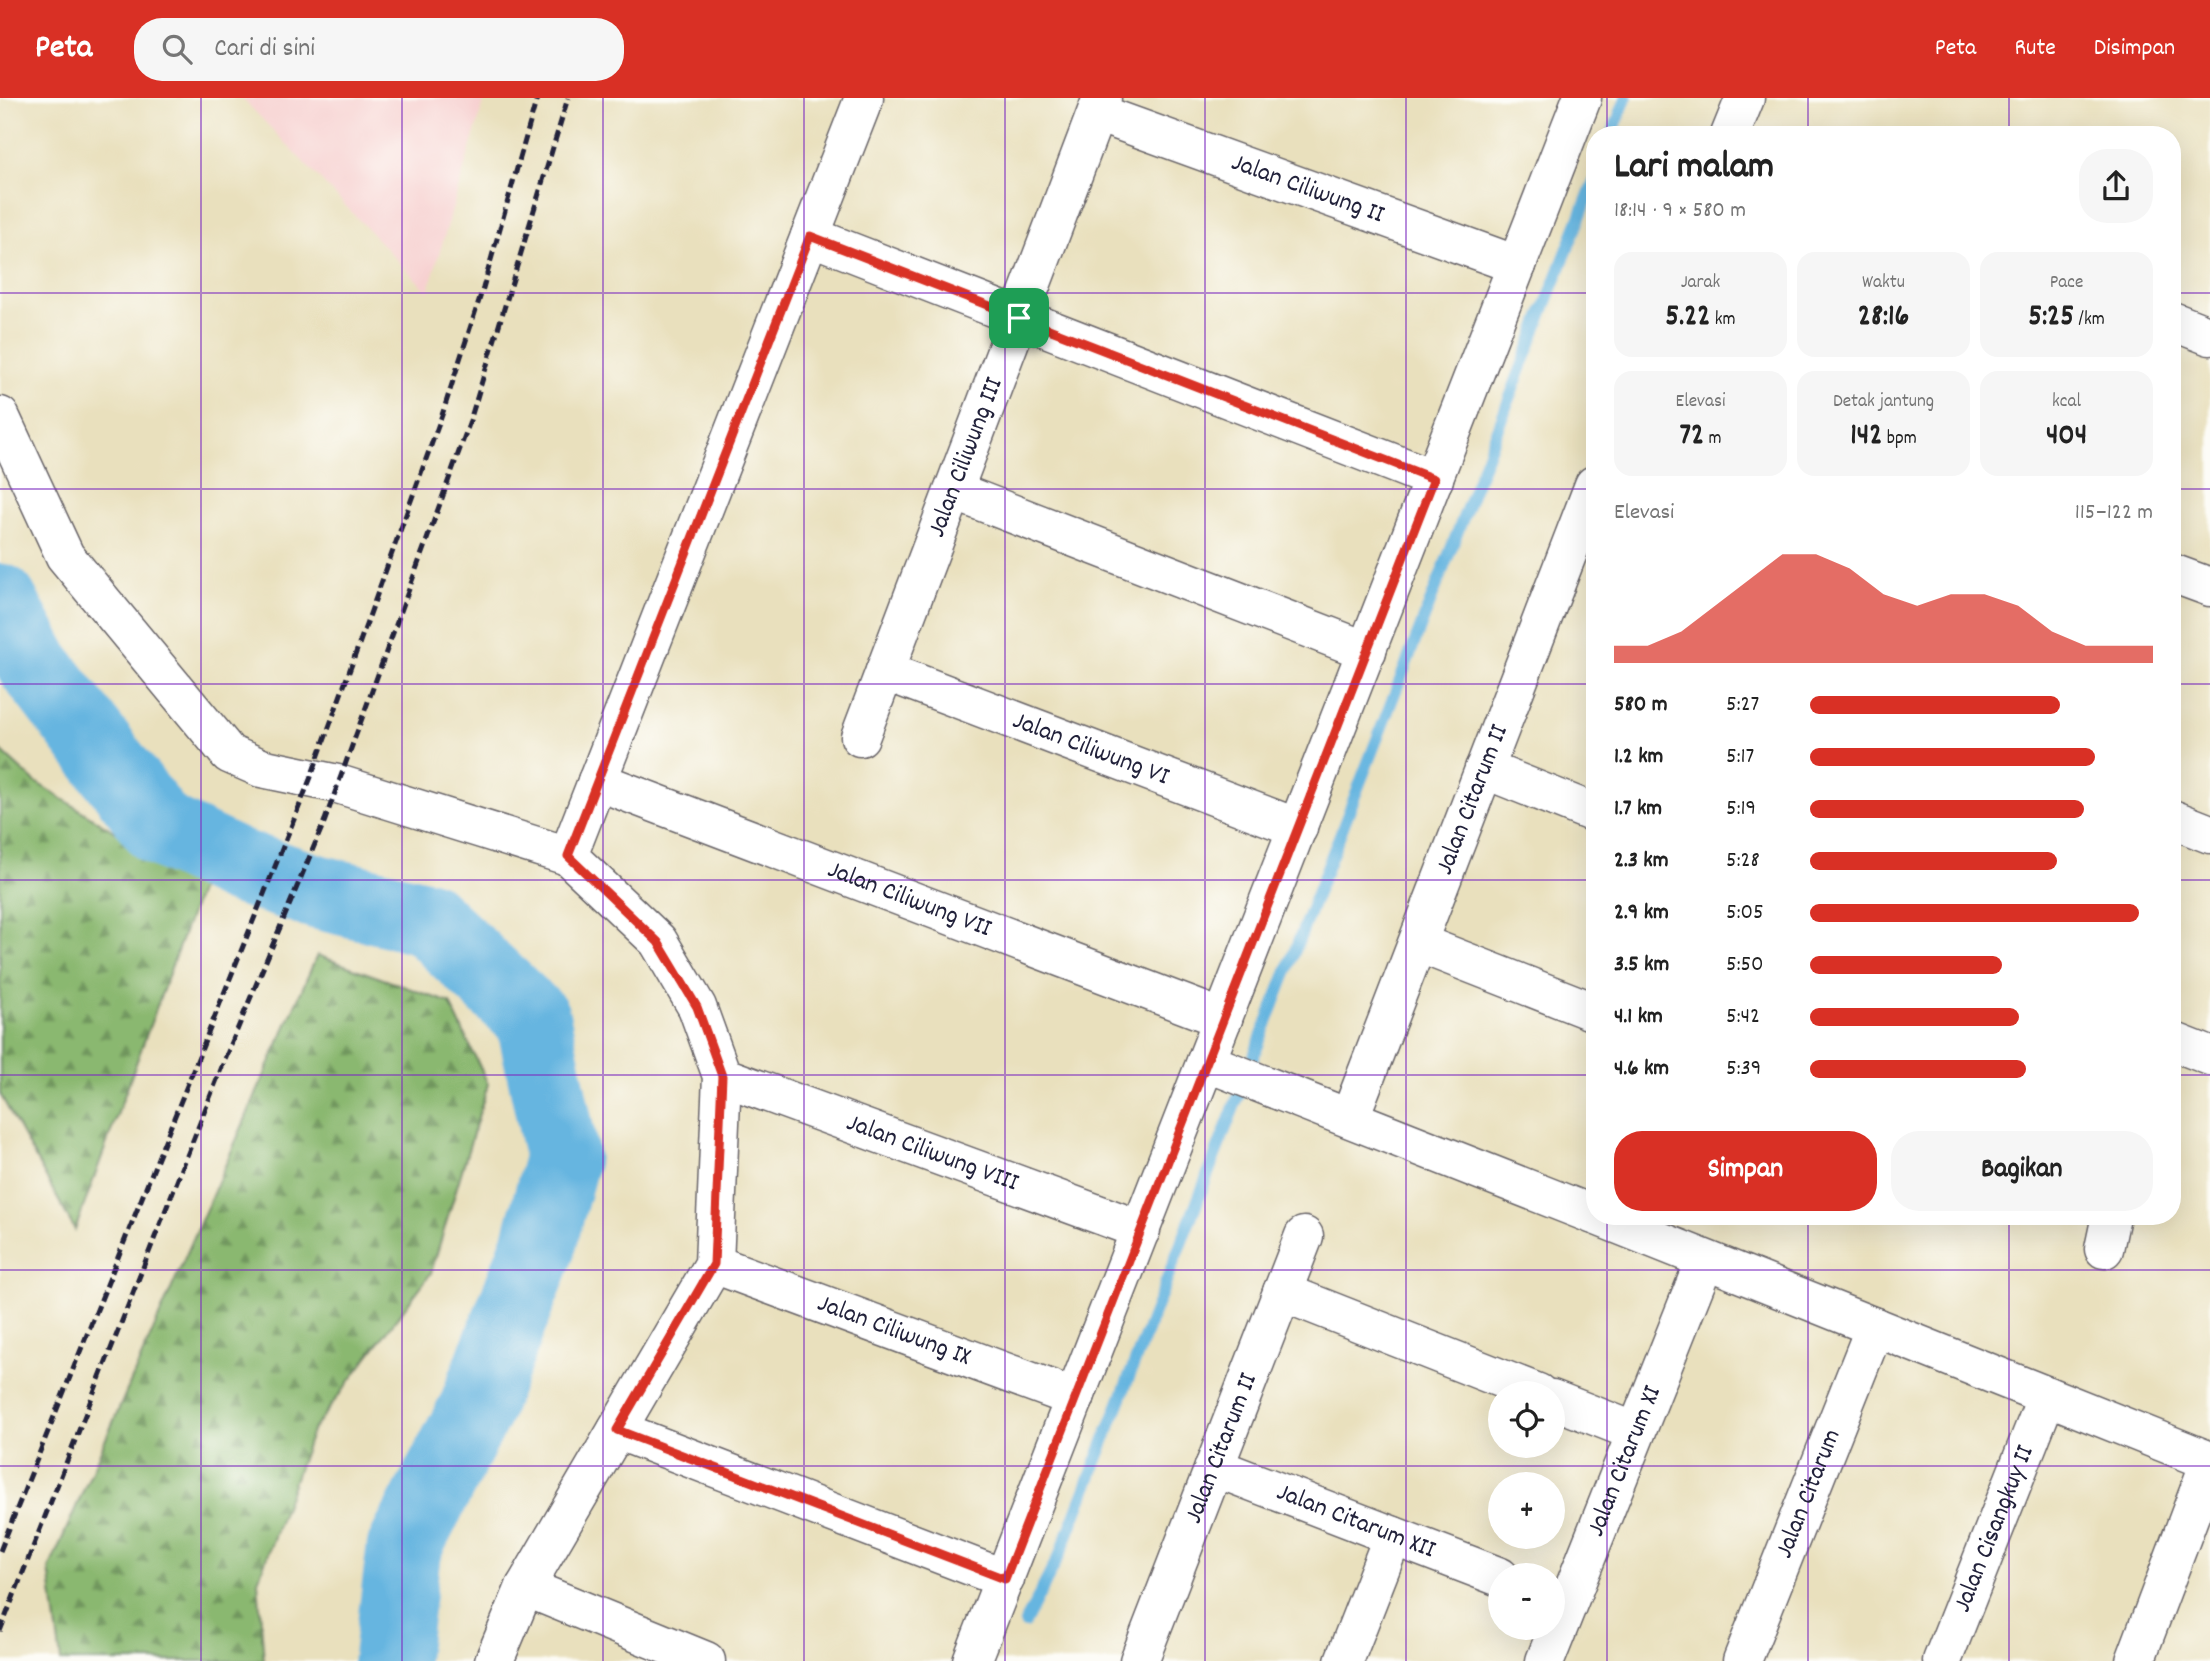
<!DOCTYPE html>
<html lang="id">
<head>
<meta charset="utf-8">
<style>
  :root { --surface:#fff; --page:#f6f6f6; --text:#222; --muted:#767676; --accent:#d93025 }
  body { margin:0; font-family:Dekko,sans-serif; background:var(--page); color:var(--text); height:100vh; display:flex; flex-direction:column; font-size:26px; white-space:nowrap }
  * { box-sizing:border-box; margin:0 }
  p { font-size:23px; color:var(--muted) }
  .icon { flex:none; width:38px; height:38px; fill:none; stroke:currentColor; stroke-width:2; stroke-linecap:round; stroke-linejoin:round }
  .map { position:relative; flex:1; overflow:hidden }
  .drawer { position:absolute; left:1586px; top:28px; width:595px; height:1099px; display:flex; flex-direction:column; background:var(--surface); border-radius:28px; box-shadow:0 7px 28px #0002 }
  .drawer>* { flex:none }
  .fabs { position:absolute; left:1488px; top:1283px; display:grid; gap:14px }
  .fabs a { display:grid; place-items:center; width:77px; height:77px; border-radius:50%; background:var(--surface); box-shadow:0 7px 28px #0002; font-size:35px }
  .pin { position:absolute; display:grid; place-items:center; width:60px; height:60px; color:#fff; margin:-30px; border-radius:14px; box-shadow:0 4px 10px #0006 }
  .round { display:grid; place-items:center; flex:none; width:74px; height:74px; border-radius:28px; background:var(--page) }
  .summary { display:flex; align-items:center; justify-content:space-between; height:119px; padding:0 28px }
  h1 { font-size:38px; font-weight:700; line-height:52px }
  .stats { display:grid; grid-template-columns:repeat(3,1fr); gap:10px; height:119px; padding:7px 28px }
  .stats div { display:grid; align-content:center; border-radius:18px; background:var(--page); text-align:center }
  .stats b { font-size:30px; font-weight:700 }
  .stats small { font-size:19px; font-weight:400 }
  .stats p { font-size:19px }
  .chart { height:196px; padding:14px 28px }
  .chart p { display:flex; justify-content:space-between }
  .chart svg { width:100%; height:126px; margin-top:7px; fill:var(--accent); opacity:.7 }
  .button { display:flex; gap:14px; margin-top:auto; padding:14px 28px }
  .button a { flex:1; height:80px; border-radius:28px; background:var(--accent); color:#fff; font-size:28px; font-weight:700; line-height:80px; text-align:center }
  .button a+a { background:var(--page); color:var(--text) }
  ul { padding:0 28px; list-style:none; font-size:23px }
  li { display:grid; grid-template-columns:112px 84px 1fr; align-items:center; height:52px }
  li i { height:18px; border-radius:9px; background:var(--accent) }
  header { display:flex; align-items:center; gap:42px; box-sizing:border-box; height:98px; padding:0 35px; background:var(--accent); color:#fff }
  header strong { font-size:33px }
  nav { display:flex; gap:38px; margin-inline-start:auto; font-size:24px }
  .search { width:490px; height:63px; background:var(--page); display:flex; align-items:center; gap:18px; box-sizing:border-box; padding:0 24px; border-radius:28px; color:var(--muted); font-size:26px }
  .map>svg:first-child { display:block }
  .built { fill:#f7d0d0 }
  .forest { fill:url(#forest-firs); stroke:#566d56; stroke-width:2 }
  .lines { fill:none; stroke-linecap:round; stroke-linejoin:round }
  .stream { stroke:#66b5e0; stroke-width:12 }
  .river { stroke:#66b5e0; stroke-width:75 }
  .minor-casing { stroke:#686468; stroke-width:41 }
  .minor { stroke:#fff; stroke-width:38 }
  .rail { stroke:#22223b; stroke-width:5; stroke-dasharray:10 5; stroke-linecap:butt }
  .route-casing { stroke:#fff; stroke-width:14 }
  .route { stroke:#d93025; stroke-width:9 }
  .grid { fill:none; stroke:#7b2cbf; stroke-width:2; stroke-opacity:0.55 }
  .labels { text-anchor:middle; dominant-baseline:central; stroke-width:7; stroke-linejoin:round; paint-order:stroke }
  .street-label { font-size:26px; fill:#22223b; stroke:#fdfcf7 }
</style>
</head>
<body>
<header>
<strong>Peta</strong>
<div class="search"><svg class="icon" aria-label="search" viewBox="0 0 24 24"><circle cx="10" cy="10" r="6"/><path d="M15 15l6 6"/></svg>Cari di sini</div>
<nav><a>Peta</a><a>Rute</a><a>Disimpan</a></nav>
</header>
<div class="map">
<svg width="2210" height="1563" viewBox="0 0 2210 1563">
  <defs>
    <pattern id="forest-firs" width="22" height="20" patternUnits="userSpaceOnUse" patternTransform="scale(1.75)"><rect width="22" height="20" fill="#8ab870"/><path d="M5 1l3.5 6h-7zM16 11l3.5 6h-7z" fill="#70955d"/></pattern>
  </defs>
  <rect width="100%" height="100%" fill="#fdfcf7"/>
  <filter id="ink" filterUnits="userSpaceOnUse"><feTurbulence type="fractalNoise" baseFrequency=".0143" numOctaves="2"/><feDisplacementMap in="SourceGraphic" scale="14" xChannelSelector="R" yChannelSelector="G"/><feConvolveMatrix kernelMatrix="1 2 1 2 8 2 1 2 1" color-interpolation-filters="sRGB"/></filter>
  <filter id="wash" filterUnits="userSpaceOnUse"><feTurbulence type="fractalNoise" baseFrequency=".00686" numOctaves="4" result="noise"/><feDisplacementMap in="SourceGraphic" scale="28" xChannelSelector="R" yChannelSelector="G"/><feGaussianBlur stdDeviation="1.57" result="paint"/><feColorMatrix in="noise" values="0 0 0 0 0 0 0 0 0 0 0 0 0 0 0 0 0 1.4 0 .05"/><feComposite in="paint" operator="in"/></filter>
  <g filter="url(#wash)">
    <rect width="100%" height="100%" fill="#e9e0bd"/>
    <path class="built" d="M 242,0 L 485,0 L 428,194 Z"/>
    <path class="forest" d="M 0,652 L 34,683 L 201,788 L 75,1132 L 0,996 Z
      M 317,857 L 450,905 L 488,986 L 431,1175 L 312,1333 L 258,1483 L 264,1563 L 61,1563 L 49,1471 Z"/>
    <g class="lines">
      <path class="stream" d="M 1612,37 L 1626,0
        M 1025,1525 L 1061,1454 L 1594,83"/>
      <path class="river" d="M 0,503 L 35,568 L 160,731 L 237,768 L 318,794 L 426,820 L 533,921 L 562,1059 L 538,1149 L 475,1312 L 404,1450 L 390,1563"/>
    </g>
  </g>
  <g filter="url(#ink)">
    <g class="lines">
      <defs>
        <g id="minor">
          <path id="s1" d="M 1097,15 L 1517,167"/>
          <path d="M 1730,37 L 1745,0"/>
          <path d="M 810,138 L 1434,381"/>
          <path d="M 2172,223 L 2210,238"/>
          <path d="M 0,318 L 65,458 L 229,656 L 261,670 L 338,686 L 568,758"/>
          <path d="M 954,393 L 1367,553"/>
          <path d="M 2172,475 L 2210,489"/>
          <path id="s2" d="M 885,573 L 1298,730"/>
          <path id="s3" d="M 860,639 L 1102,0"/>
          <path d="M 1484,671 L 1594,715"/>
          <path id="s4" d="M 597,683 L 1223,921"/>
          <path d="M 2172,721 L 2210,736"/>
          <path d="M 1418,845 L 1594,914"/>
          <path d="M 2172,943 L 2210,958"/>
          <path d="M 1206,964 L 1594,1117"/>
          <path id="s5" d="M 722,978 L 1141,1132"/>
          <path id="s6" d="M 1350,1019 L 1594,387"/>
          <path d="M 1597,1118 L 2210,1363"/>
          <path d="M 2104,1151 L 2111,1118"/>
          <path id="s7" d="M 714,1166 L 1075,1300"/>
          <path d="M 1282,1194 L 1538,1295"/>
          <path d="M 1552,1301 L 1636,1334"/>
          <path d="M 617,1332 L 1005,1481"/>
          <path id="s8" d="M 1214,1369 L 1500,1479"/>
          <path d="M 525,1489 L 706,1563"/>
          <path d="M 494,1563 L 525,1489 L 714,1166 L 722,978 L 697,909 L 658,843 L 568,758 L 864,0"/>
          <path d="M 972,1563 L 1582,0"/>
          <path id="s9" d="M 1139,1563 L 1304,1138"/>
          <path d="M 1344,1563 L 1393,1438"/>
          <path id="s10" d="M 1545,1563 L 1705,1162"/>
          <path id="s11" d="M 1742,1563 L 1875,1229"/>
          <path id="s12" d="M 1942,1563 L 2047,1298"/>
          <path d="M 2135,1563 L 2210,1364"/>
        </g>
      </defs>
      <use href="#minor" class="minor-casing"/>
      <use href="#minor" class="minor"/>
      <path class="rail" d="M 0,1453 L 311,679 L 442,317 L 483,190 L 537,0
        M 0,1533 L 227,956 L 325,722 L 469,326 L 568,0"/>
    </g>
  </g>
  <g class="lines" filter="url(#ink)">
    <defs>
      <path id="route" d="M 810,138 L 1434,381 L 1005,1481 L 617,1332 L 714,1166 L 722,978 L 697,909 L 658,844 L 568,758 Z"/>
    </defs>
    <use href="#route" class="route-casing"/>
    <use href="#route" class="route"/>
  </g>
  <path class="grid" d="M 201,0 L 201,1563M 402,0 L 402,1563M 603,0 L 603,1563M 804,0 L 804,1563M 1005,0 L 1005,1563M 1205,0 L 1205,1563M 1406,0 L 1406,1563M 1607,0 L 1607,37M 1808,0 L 1808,37M 2009,0 L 2009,37M 0,195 L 1594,195M 2172,195 L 2210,195M 0,391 L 1594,391M 2172,391 L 2210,391M 0,586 L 1594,586M 2172,586 L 2210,586M 0,782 L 1594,782M 2172,782 L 2210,782M 0,977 L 1594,977M 2172,977 L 2210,977M 1607,1118 L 1607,1563M 1808,1118 L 1808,1563M 2009,1118 L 2009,1563M 0,1172 L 2210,1172M 0,1368 L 2210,1368"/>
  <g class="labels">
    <g class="street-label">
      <text stroke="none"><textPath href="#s1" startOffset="224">Jalan Ciliwung II</textPath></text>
      <text stroke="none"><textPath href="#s3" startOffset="299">Jalan Ciliwung III</textPath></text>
      <text stroke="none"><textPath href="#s2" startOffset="220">Jalan Ciliwung VI</textPath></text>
      <text stroke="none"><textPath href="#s6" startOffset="340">Jalan Citarum II</textPath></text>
      <text stroke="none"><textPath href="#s4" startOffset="334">Jalan Ciliwung VII</textPath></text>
      <text stroke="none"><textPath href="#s5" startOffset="224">Jalan Ciliwung VIII</textPath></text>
      <text stroke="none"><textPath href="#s7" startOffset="192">Jalan Ciliwung IX</textPath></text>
      <text stroke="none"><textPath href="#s9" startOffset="228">Jalan Citarum II</textPath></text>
      <text stroke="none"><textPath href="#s10" startOffset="215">Jalan Citarum XI</textPath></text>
      <text stroke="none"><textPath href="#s11" startOffset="180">Jalan Citarum</textPath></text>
      <text stroke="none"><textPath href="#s8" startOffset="152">Jalan Citarum XII</textPath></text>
      <text stroke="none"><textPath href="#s12" startOffset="142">Jalan Cisangkuy II</textPath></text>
    </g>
  </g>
</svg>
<div class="fabs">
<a><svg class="icon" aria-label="locate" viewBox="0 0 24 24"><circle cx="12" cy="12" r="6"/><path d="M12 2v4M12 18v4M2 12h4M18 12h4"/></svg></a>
<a>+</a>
<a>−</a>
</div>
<div class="pin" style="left:1019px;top:220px;background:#1e9e55"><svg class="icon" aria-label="arrive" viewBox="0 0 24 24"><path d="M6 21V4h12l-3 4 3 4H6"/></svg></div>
<section class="drawer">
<div class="summary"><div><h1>Lari malam</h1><p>18:14 · 9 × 580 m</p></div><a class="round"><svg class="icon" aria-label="share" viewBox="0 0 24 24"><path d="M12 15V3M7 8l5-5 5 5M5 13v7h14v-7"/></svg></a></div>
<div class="stats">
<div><p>Jarak</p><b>5.22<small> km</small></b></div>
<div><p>Waktu</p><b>28:16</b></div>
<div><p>Pace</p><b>5:25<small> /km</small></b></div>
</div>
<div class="stats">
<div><p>Elevasi</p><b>72<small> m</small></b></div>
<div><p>Detak jantung</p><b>142<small> bpm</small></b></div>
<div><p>kcal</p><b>404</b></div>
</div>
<div class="chart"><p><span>Elevasi</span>115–122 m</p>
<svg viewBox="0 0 160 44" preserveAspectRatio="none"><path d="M0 44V38L10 38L20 33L30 24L40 15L50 6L60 6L70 11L80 20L90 24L100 20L110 20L120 24L130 33L140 38L150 38L160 38V44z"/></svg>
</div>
<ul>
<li><b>580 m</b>5:27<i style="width:73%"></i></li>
<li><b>1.2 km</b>5:17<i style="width:83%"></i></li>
<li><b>1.7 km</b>5:19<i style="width:80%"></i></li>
<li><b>2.3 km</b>5:28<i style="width:72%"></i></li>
<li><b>2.9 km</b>5:05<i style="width:96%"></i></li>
<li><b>3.5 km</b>5:50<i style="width:56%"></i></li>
<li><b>4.1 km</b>5:42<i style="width:61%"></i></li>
<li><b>4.6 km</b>5:39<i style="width:63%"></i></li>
</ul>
<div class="button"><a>Simpan</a><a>Bagikan</a></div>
</section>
</div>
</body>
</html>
